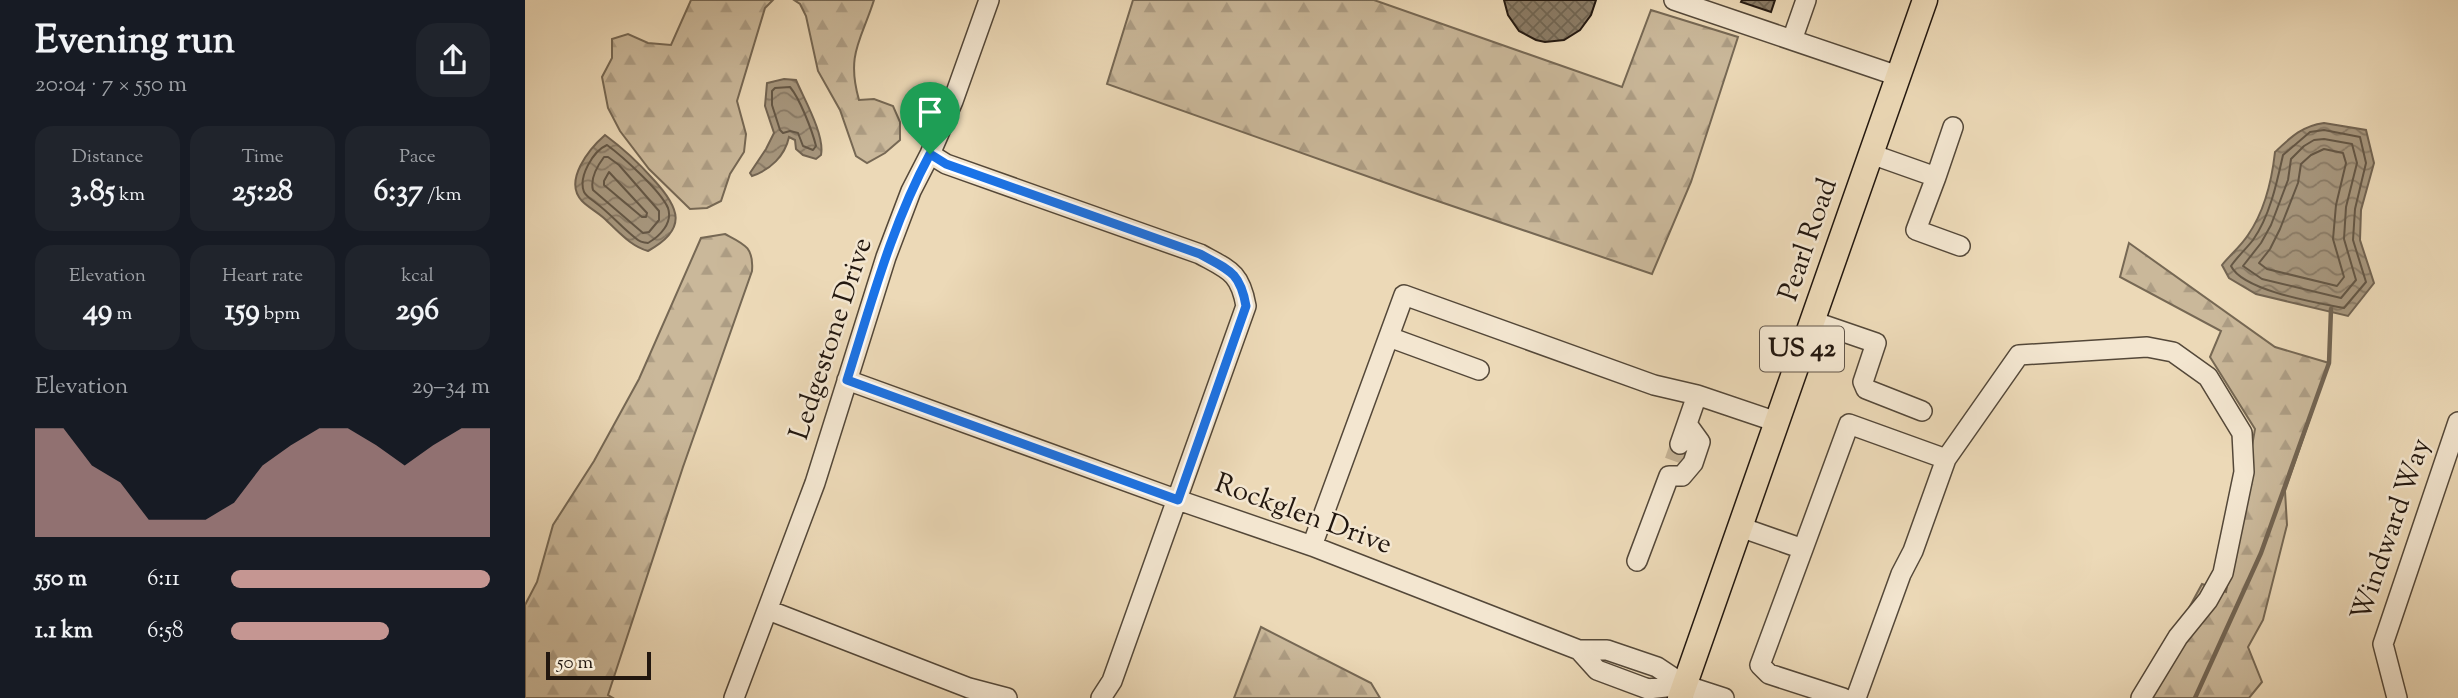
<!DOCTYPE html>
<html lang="en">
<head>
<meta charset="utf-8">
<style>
  :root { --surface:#171b24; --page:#20242c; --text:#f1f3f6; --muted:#9ea1a6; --accent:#c59692 }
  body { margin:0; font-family:"Sorts Mill Goudy",serif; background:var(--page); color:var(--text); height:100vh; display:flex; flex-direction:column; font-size:26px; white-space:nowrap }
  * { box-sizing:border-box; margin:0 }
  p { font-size:23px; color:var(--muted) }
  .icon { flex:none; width:38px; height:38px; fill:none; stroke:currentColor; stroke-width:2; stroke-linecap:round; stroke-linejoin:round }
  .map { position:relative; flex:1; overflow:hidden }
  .drawer { display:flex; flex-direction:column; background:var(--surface); width:525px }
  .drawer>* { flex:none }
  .scale { position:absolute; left:21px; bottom:18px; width:105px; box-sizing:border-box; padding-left:7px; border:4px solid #22170f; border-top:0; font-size:19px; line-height:24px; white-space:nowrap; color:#22170f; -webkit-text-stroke:5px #f3e6d0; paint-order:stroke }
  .pin { position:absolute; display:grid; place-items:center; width:60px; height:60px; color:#fff; margin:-72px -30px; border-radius:50% 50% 50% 0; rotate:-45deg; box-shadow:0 0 7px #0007 }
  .pin .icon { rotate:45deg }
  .round { display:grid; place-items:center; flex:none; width:74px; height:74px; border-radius:21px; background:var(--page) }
  .summary { display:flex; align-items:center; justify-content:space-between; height:119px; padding:0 35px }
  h1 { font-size:38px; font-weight:700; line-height:52px }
  .stats { display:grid; grid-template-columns:repeat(3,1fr); gap:10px; height:119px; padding:7px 35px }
  .stats div { display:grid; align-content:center; border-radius:18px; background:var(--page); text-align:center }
  .stats b { font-size:30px; font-weight:700 }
  .stats small { font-size:19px; font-weight:400 }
  .stats p { font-size:19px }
  .chart { height:196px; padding:14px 35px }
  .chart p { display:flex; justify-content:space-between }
  .chart svg { width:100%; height:126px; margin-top:7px; fill:var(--accent); opacity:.7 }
  ul { padding:0 35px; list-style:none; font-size:23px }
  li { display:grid; grid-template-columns:112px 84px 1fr; align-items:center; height:52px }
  li i { height:18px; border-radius:9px; background:var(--accent) }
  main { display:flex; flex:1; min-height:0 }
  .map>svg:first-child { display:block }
  .forest { fill:url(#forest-firs); stroke:#766854; stroke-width:2 }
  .water { fill:url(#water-waves); stroke:#726452; stroke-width:2 }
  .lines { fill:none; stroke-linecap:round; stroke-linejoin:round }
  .shore { stroke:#645746; stroke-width:2 }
  .stream { stroke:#726452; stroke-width:4.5 }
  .building { fill:url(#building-cross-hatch); stroke:#22170f; stroke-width:2 }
  .minor-tunnel { stroke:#c4b295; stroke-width:19; stroke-dasharray:19 10; stroke-linecap:butt }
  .minor-casing { stroke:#544839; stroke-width:22 }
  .major-casing { stroke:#22170f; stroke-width:27 }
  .minor { stroke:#f3e6d0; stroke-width:19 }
  .major { stroke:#ecd9b7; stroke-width:24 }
  .route-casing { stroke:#fff; stroke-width:14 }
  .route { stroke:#1a73e8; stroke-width:9 }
  .labels { text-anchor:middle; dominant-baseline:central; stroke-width:5; stroke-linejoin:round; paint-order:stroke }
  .shield { fill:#f3e6d0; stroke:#615549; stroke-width:2 }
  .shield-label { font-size:26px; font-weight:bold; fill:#22170f }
  .street-label { font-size:28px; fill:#22170f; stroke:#f3e6d0 }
</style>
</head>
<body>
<main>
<section class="drawer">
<div class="summary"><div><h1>Evening run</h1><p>20:04 · 7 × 550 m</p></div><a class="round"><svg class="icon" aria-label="share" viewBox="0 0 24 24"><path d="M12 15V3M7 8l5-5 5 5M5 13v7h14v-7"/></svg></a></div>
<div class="stats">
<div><p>Distance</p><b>3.85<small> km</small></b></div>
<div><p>Time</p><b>25:28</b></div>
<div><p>Pace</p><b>6:37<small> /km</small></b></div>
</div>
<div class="stats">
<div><p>Elevation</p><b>49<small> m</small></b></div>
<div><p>Heart rate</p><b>159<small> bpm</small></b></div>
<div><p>kcal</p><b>296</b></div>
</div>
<div class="chart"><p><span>Elevation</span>29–34 m</p>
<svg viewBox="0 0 160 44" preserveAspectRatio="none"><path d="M0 44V6L10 6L20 19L30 25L40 38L50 38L60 38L70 32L80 19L90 12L100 6L110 6L120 12L130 19L140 12L150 6L160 6V44z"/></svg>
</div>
<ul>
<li><b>550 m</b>6:11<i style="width:100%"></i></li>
<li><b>1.1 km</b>6:58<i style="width:61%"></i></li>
</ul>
</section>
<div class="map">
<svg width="1933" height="698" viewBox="0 0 1933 698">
  <defs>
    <pattern id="forest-firs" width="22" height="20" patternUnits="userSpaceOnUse" patternTransform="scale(1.75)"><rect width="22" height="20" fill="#cab89a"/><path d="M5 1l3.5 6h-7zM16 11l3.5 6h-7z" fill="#ad9d84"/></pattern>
    <pattern id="water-waves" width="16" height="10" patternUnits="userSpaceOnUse" patternTransform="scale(1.75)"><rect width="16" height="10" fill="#a7977e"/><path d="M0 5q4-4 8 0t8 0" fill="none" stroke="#887a66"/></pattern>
    <pattern id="building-cross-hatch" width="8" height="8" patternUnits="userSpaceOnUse" patternTransform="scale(1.75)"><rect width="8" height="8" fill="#8b7c66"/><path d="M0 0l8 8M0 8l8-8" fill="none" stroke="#716552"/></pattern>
  </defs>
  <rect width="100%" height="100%" fill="#ecd9b7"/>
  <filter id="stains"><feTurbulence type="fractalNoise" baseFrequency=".00286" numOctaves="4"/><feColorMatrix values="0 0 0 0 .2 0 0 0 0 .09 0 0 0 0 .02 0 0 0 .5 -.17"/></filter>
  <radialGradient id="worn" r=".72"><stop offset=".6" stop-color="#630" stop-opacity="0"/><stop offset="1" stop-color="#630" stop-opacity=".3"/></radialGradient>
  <path class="forest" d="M 166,0 L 248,0 L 240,8 L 212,101 L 221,134 L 219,152 L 205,174 L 196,201 L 182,208 L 165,209 L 124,169 L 95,131 L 83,108 L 77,77 L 87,58 L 87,39 L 103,34 L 123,43 L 146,45 Z
    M 269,0 L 349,0 C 336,41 321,54 334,100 L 349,99 L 368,106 L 375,122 L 375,140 L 360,153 L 342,163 L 331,156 L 315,110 L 293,71 L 281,16 L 275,4 Z
    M 608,0 L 849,0 L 1097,87 L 1126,10 L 1213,37 L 1166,182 L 1127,274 L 895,195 L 582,84 Z
    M 200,234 C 219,244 229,247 227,271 L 158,467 L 83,695 L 88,698 L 0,698 L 0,605 L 12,582 L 28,525 L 69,461 L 114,379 L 176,238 Z
    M 1604,243 L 1750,347 L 1804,363 L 1760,491 L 1762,525 L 1738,620 L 1723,647 L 1737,682 L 1724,698 L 1615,698 L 1677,584 L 1701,592 L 1730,429 L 1685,357 L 1696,331 L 1595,277 Z
    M 736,627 L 846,683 L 855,698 L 709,698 Z"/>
  <path class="water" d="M 259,79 L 271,80 C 279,99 300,135 296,155 L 291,159 L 278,155 L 271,149 L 270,140 L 264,137 C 260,156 245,170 227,176 L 225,173 L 241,149 L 249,133 L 240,106 L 242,83 Z
    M 1799,123 L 1841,130 L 1849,163 L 1836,210 L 1835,240 L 1849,283 L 1823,316 L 1731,294 L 1704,278 L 1697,265 C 1705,255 1716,246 1723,235 C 1739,212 1747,179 1750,152 C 1766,137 1777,126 1799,123 Z
    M 80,135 C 99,149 113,162 128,179 C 155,208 163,229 123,251 C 106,246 96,234 83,222 C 76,214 65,209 57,201 C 38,181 64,149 80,135 Z"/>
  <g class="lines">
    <path class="shore" d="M 265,87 C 275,99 287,130 291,146 L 288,150 L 278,146 L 273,133 L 265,131 L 258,133 L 255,130 L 247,105 L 247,91 L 250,88 Z
      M 1799,130 L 1835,137 L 1841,163 L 1830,209 L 1828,240 L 1841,282 L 1819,308 C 1793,303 1718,291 1706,266 C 1712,257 1721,249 1728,240 C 1745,216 1752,182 1758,155 L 1785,132 Z
      M 1799,139 L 1827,144 L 1832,163 L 1821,207 L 1819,239 L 1831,280 L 1816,298 L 1737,279 L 1718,266 L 1736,243 L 1746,225 L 1763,180 L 1766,159 L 1779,146 L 1789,140 Z
      M 82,145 C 97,156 136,191 143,208 C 148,223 135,236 123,243 C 118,242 117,243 113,240 C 98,229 86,214 71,203 C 66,199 62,197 59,192 C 53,177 68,151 82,145 Z
      M 1799,149 L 1818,153 L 1821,163 L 1811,205 L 1808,239 L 1819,277 L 1812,286 L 1742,269 L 1734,263 L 1745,249 L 1755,229 L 1773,183 L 1776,164 L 1786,155 Z
      M 79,157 L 83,157 L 94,165 L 134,211 L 134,220 L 124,232 L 118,233 L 68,190 C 65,179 73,165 79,157 Z
      M 84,172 L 122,213 L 121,217 L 117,217 L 79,185 L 79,181 Z"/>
    <path class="stream" d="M 1670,698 L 1736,553 L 1804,363 L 1806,309"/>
  </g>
  <path class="building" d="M 979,0 L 1071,0 L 1066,15 L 1055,30 L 1039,40 L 1020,42 L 1011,40 L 994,31 L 983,15 Z
    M 1217,0 L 1250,0 L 1246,12 L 1216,2 Z"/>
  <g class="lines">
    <path class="minor-tunnel" d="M 1149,461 L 1155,444"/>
    <defs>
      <path id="minor" d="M 1149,0 L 1373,76
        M 1267,40 L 1281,0
        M 405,154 L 421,164 L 675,254 C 704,270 715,272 721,306 L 587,681 L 576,698
        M 1346,154 L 1411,177 L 1428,127
        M 1411,177 L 1391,230 L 1435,246
        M 1287,321 L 1351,343 L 1338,382 L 1341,389 L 1397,411
        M 864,337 L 954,370
        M 322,380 L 653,500 L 787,546 L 1054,650 L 1082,650 L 1132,667 L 1159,685 L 1199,698
        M 1155,444 L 1172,395
        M 1215,527 L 1278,549 L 1235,665 L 1244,674 L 1318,698
        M 787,546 L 879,295 L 1129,385 L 1172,395 L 1252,422
        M 1278,549 L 1324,424 L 1421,459
        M 1112,561 L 1144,476 L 1157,476 L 1168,463 L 1175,442 L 1162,424
        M 243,610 L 444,688 L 482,698
        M 1054,650 L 1072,670 L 1123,689 L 1159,685
        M 209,698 L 290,483 L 361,257 L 386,191 L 405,154 L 428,101 L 464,0
        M 1331,698 L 1376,574 L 1388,551 L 1421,459 L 1494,355 L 1622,347 L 1648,352 L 1683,377 L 1717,433 L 1719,472 L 1698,573 L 1683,600 L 1653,637 L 1616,698
        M 1872,698 L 1858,644 L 1933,422"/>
      <path id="major" d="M 1155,698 L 1400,0"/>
    </defs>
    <use href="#minor" class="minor-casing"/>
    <use href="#major" class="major-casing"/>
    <use href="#minor" class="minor"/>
    <use href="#major" class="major"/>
  </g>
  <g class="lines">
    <defs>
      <path id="route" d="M 405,154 L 421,164 L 675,254 C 704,270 715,272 721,306 L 653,500 L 322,380 C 346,304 367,224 405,154 Z"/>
    </defs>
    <use href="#route" class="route-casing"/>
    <use href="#route" class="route"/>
  </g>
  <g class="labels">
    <rect class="shield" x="1235" y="326.5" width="84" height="45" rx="5"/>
    <g class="shield-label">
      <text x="1277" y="349">US 42</text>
    </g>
    <g class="street-label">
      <text transform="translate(1284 240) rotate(-71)">Pearl Road</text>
      <text transform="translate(307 339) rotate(-72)">Ledgestone Drive</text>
      <text transform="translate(778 515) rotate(20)">Rockglen Drive</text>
      <text transform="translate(1867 530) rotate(-71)">Windward Way</text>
    </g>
  </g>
  <rect width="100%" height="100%" filter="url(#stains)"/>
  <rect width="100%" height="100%" fill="url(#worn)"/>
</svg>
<div class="scale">50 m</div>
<div class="pin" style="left:405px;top:154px;background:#1e9e55"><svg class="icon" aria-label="arrive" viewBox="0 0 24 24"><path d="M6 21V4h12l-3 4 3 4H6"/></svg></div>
</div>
</main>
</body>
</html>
